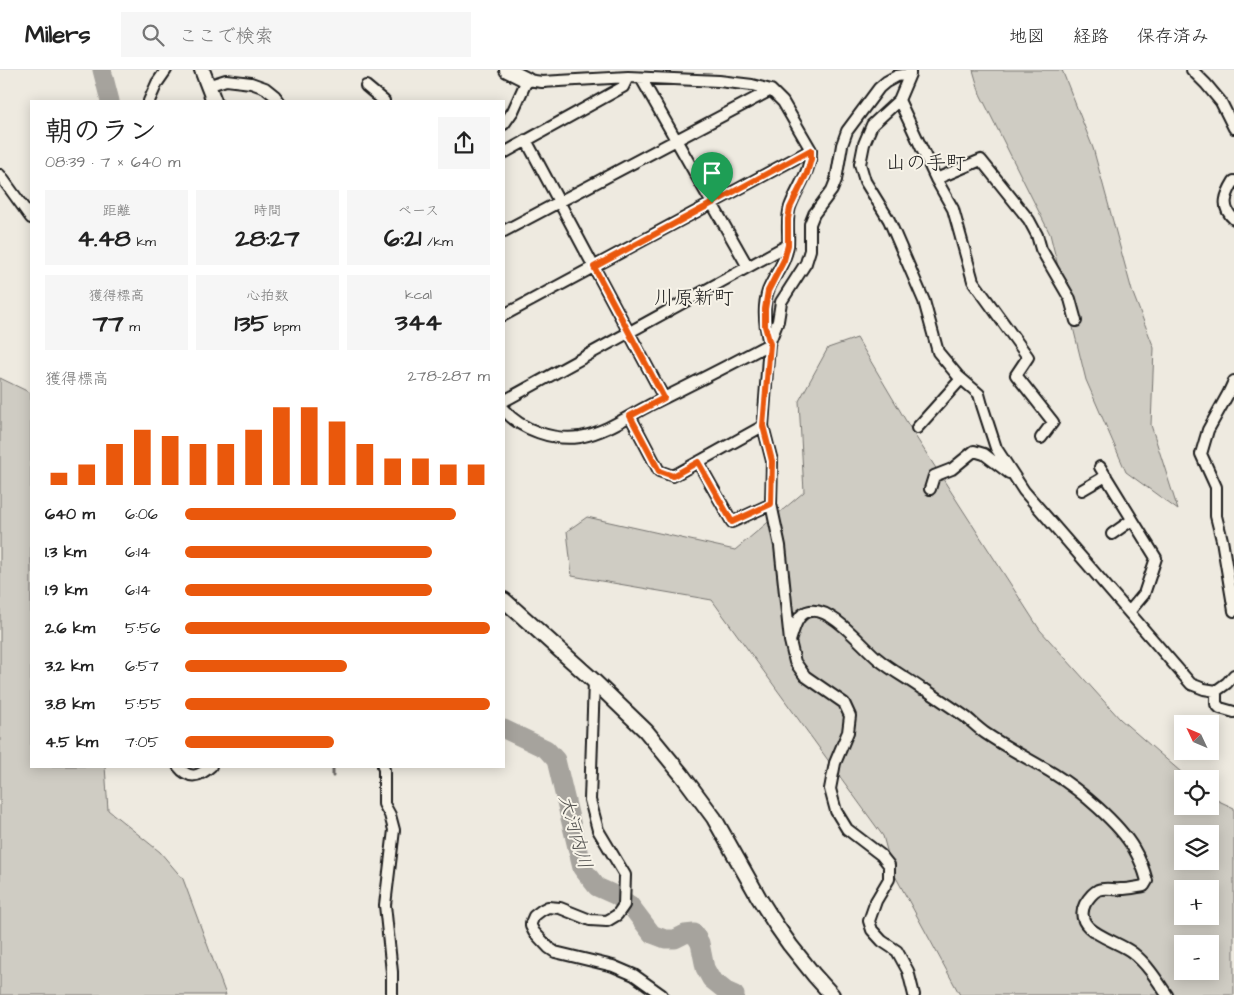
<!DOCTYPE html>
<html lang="ja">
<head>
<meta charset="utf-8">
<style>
  :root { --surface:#fff; --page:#f6f6f6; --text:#222; --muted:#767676; --line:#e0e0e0; --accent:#ea580c }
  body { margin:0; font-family:"Architects Daughter","Klee One",sans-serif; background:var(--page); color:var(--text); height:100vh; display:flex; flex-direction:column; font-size:19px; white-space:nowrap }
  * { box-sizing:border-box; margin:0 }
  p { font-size:16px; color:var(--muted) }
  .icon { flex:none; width:28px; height:28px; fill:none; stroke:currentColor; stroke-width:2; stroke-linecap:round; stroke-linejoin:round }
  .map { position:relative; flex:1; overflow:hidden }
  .side { position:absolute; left:30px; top:30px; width:475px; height:668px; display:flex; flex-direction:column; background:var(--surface); border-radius:0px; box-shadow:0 2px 12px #0003 }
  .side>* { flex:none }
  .needle { width:32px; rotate:314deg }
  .controls { position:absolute; left:1174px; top:645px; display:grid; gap:10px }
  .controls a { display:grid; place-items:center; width:45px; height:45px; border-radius:0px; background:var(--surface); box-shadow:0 2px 12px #0003; font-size:25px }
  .pin { position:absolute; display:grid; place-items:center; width:42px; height:42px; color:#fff; margin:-51px -21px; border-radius:50% 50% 50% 0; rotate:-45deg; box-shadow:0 0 5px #0007 }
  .pin .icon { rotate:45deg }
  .round { display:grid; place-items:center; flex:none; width:52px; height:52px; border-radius:0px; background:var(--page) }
  .head { display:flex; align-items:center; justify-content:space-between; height:85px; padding:0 15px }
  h1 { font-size:28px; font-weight:700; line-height:38px }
  .figures { display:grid; grid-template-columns:repeat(3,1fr); gap:8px; height:85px; padding:5px 15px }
  .figures div { display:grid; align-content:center; border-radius:0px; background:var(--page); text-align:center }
  .figures b { font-size:25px; font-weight:700 }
  .figures small { font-size:14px; font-weight:400 }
  .figures p { font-size:14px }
  .chart { height:140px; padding:10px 15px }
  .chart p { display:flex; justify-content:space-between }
  .chart svg { width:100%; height:90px; margin-top:5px; stroke:var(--accent); stroke-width:6 }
  ul { padding:0 15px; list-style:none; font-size:16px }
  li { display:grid; grid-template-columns:80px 60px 1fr; align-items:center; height:38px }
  li i { height:12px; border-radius:6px; background:var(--accent) }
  header { display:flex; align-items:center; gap:30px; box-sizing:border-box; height:70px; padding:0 25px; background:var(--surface); border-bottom:1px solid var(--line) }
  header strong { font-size:24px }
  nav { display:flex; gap:28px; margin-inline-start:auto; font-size:18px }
  .search { width:350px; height:45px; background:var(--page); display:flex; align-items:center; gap:12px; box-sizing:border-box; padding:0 18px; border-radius:0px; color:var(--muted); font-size:19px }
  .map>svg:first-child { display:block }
  .green { fill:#cfccc3; stroke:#767470; fill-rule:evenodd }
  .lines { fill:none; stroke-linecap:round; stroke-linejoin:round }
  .stream { stroke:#6f6d69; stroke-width:3 }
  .river { stroke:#a6a39d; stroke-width:19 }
  .street-casing { stroke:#1c1c1c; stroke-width:14 }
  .secondary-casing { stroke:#1c1c1c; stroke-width:18 }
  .street { stroke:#f7f3e8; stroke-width:10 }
  .secondary { stroke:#f7f3e8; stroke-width:14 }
  .route-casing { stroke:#fff; stroke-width:10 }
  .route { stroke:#ea580c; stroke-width:6 }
  .labels { text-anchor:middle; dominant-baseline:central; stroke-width:4; stroke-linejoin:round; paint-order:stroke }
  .water-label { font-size:19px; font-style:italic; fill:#535250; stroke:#f7f3e8 }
  .quarter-label { font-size:20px; fill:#1c1c1c; stroke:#f7f3e8 }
</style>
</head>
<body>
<header>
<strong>Milers</strong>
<div class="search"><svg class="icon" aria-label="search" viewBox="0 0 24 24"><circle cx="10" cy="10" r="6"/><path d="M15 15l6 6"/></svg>ここで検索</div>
<nav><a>地図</a><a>経路</a><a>保存済み</a></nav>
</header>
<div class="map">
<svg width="1234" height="925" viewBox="0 0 1234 925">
  <rect width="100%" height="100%" fill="#eeeae0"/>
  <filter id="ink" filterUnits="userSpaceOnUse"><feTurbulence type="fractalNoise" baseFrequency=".02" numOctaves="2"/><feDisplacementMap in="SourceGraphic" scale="10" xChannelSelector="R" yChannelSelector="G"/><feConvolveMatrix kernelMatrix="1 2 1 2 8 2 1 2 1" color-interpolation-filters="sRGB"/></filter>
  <g filter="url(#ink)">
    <path class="green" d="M 973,0 L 1062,0 L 1093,78 L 1132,221 L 1154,278 L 1151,355 L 1178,440 L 1126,402 L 1086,310 L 1050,164 L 980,24 Z
      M 857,268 L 912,361 L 1040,560 L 1120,649 L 1189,709 L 1182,709 L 1182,736 L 1210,736 L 1210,727 L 1234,738 L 1234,925 L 960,925 L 893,802 L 883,766 L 712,530 L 572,506 L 567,461 L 587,447 L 735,480 L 804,422 L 799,331 L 828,278 ZM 1182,764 L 1210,764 L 1210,791 L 1182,791 ZM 1182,819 L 1210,819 L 1210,846 L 1182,846 ZM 1182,874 L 1210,874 L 1210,901 L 1182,901 Z
      M 0,308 L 31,323 L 31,696 L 105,696 L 108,740 L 160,782 L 183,809 L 226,925 L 0,925 Z"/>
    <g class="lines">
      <path class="stream" d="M 333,696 L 333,706"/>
      <path class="river" d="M 102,0 L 110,31
        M 504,659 L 546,679 L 556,690 L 582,798 L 597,817 L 615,825 L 630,835 L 652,864 L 665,869 L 675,869 L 685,864 L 694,863 L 700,873 L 705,898 L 711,909 L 726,921 L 735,925"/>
      <defs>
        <path id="street" d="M 910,0 L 910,4 L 899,30 L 872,55 L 864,74 L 860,94 L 865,111 L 889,150 L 924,231 L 938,282 L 958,306 L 979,324 L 982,335 L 996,378 L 1024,421 L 1191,614 L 1204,619 L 1216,621 L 1227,613 L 1234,605
          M 1192,0 L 1206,14 L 1221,32 L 1234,58
          M 641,8 L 748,197
          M 207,16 L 226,10 L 251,13 L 265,18 L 275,26 L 279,31
          M 366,16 L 384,31
          M 899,30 L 936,109 L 981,90 L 1029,150 L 1037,165 L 1041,179 L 1070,229 L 1076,251
          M 149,31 L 157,13 L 166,0
          M 504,54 L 513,41 L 527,10 L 542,12 L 628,7 L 719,11 L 752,15 L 771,20 L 783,32 L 811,80 C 811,102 797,117 790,137 C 786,150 789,163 788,175 C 786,193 774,205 768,221 C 762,238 765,257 769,274
          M 526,70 L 664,328
          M 504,83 L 623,17 L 628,7
          M 0,105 L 31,148
          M 936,109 L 953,139 L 973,211 L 1028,287 L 1016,305 L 1053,352 L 1041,368
          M 1234,111 C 1226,124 1220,137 1234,149
          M 504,161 L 771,20
          M 504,245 L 811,80
          M 1234,311 L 1228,324 L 1208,360 L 1201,384 L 1216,417 L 1216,446 L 1222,470 L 1234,541
          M 504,331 L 788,175
          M 504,340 C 521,360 554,371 580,367 C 606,362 627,347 650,335 C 690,315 730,295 769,274
          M 630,346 L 659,401 L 673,406 L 763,356 L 769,274 L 778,251 L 781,232 L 806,193 L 810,180 L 810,154 L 814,144 L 832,120 L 836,110 L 842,75 L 847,61 L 879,18 L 886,12 L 897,6 L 910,4
          M 763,356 L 772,391 L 771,434 L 780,476 L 790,571 L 795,592 L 805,606 L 844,633 L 850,646 L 848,662 L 835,693 L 830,719 L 836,741 L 847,759 L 881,785 L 889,795 L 889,809 L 876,831 L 869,851 L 872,860 L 882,871 L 897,881 L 908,901 L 914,925
          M 917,358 L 961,309
          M 698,392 L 732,452 L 771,434
          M 1100,397 L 1156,488 L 1144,524 L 1129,542
          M 930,419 L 934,406 L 952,399 L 974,381 L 984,384 L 1009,403
          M 1082,420 L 1106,406
          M 1112,464 L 1132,450
          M 790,571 C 794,559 797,543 810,541 C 832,537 862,576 878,589 C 891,600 908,609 922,619 L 926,620 C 939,629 953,638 967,648 C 973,653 978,658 985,663 C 1007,678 1031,690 1054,704 C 1080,720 1119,753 1134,779 C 1140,789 1144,800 1147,811 L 1144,816 C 1137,817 1129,819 1121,819 C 1114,820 1105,817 1098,820 C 1092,823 1088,829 1085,834 C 1071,862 1118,870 1133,883 C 1147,894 1157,910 1167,925
          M 594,611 L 590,730 L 598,760 L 625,805 L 624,835 L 617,845 L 607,851 L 590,850 L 560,838 L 548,837 L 542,840 L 534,846 L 531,853 L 531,856 L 534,862 L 549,878 L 555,882 L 613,896 L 634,905 L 662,925
          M 1216,621 L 1216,634 L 1220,638 L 1234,642
          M 178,696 C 189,710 199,707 211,696
          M 383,696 L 384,700 L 384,734 L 390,745 L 394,760 L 385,835 L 392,902 L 392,925"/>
        <path id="secondary" d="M 202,0 L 214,31
          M 507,0 L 527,10
          M 504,530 L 594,611 L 646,661 L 682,705 L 714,748 L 759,828 L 776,855 L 790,875 L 814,905 L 832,925"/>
      </defs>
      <use href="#street" class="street-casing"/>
      <use href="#secondary" class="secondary-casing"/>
      <use href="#street" class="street"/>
      <use href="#secondary" class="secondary"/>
    </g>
  </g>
  <g class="lines" filter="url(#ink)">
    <defs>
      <path id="route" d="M 811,80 L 811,89 L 807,103 L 790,138 L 788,149 L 788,175 L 784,190 L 768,221 L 765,239 L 765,256 L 770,274 L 763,356 L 772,391 L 771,434 L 732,452 L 698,392 L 673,406 L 659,401 L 630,346 L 664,328 L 594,197 Z"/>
    </defs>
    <use href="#route" class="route-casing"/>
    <use href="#route" class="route"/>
  </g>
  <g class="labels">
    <g class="water-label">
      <text transform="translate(575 762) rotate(74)">大河内川</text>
    </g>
    <g class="quarter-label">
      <text x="926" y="93">山の手町</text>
      <text x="694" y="228">川原新町</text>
    </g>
  </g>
</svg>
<div class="controls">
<a><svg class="needle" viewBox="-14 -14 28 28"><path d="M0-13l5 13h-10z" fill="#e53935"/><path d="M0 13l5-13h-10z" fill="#767676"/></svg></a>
<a><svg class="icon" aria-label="locate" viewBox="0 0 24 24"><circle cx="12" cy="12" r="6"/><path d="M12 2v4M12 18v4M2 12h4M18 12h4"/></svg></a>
<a><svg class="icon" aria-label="layers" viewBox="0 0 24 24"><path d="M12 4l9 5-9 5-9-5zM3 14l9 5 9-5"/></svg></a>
<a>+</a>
<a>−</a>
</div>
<div class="pin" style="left:712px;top:133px;background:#1e9e55"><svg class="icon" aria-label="arrive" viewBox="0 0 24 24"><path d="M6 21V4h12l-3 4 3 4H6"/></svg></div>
<section class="side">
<div class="head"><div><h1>朝のラン</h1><p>08:39 · 7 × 640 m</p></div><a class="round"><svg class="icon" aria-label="share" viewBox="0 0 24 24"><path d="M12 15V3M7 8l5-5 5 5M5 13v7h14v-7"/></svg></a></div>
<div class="figures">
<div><p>距離</p><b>4.48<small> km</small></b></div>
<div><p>時間</p><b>28:27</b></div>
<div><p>ペース</p><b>6:21<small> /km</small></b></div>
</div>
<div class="figures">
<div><p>獲得標高</p><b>77<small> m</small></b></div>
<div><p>心拍数</p><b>135<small> bpm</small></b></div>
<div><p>kcal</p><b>344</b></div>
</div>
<div class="chart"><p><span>獲得標高</span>278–287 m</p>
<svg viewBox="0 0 160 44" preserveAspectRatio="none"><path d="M5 44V38M15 44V34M25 44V24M35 44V17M45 44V20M55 44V24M65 44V24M75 44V17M85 44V6M95 44V6M105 44V13M115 44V24M125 44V31M135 44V31M145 44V34M155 44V34"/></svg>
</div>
<ul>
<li><b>640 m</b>6:06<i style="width:89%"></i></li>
<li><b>1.3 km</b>6:14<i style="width:81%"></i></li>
<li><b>1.9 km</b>6:14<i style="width:81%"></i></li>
<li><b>2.6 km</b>5:56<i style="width:100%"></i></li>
<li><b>3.2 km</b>6:57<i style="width:53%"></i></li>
<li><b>3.8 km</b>5:55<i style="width:100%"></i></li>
<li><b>4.5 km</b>7:05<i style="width:49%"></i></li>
</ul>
</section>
</div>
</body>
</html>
